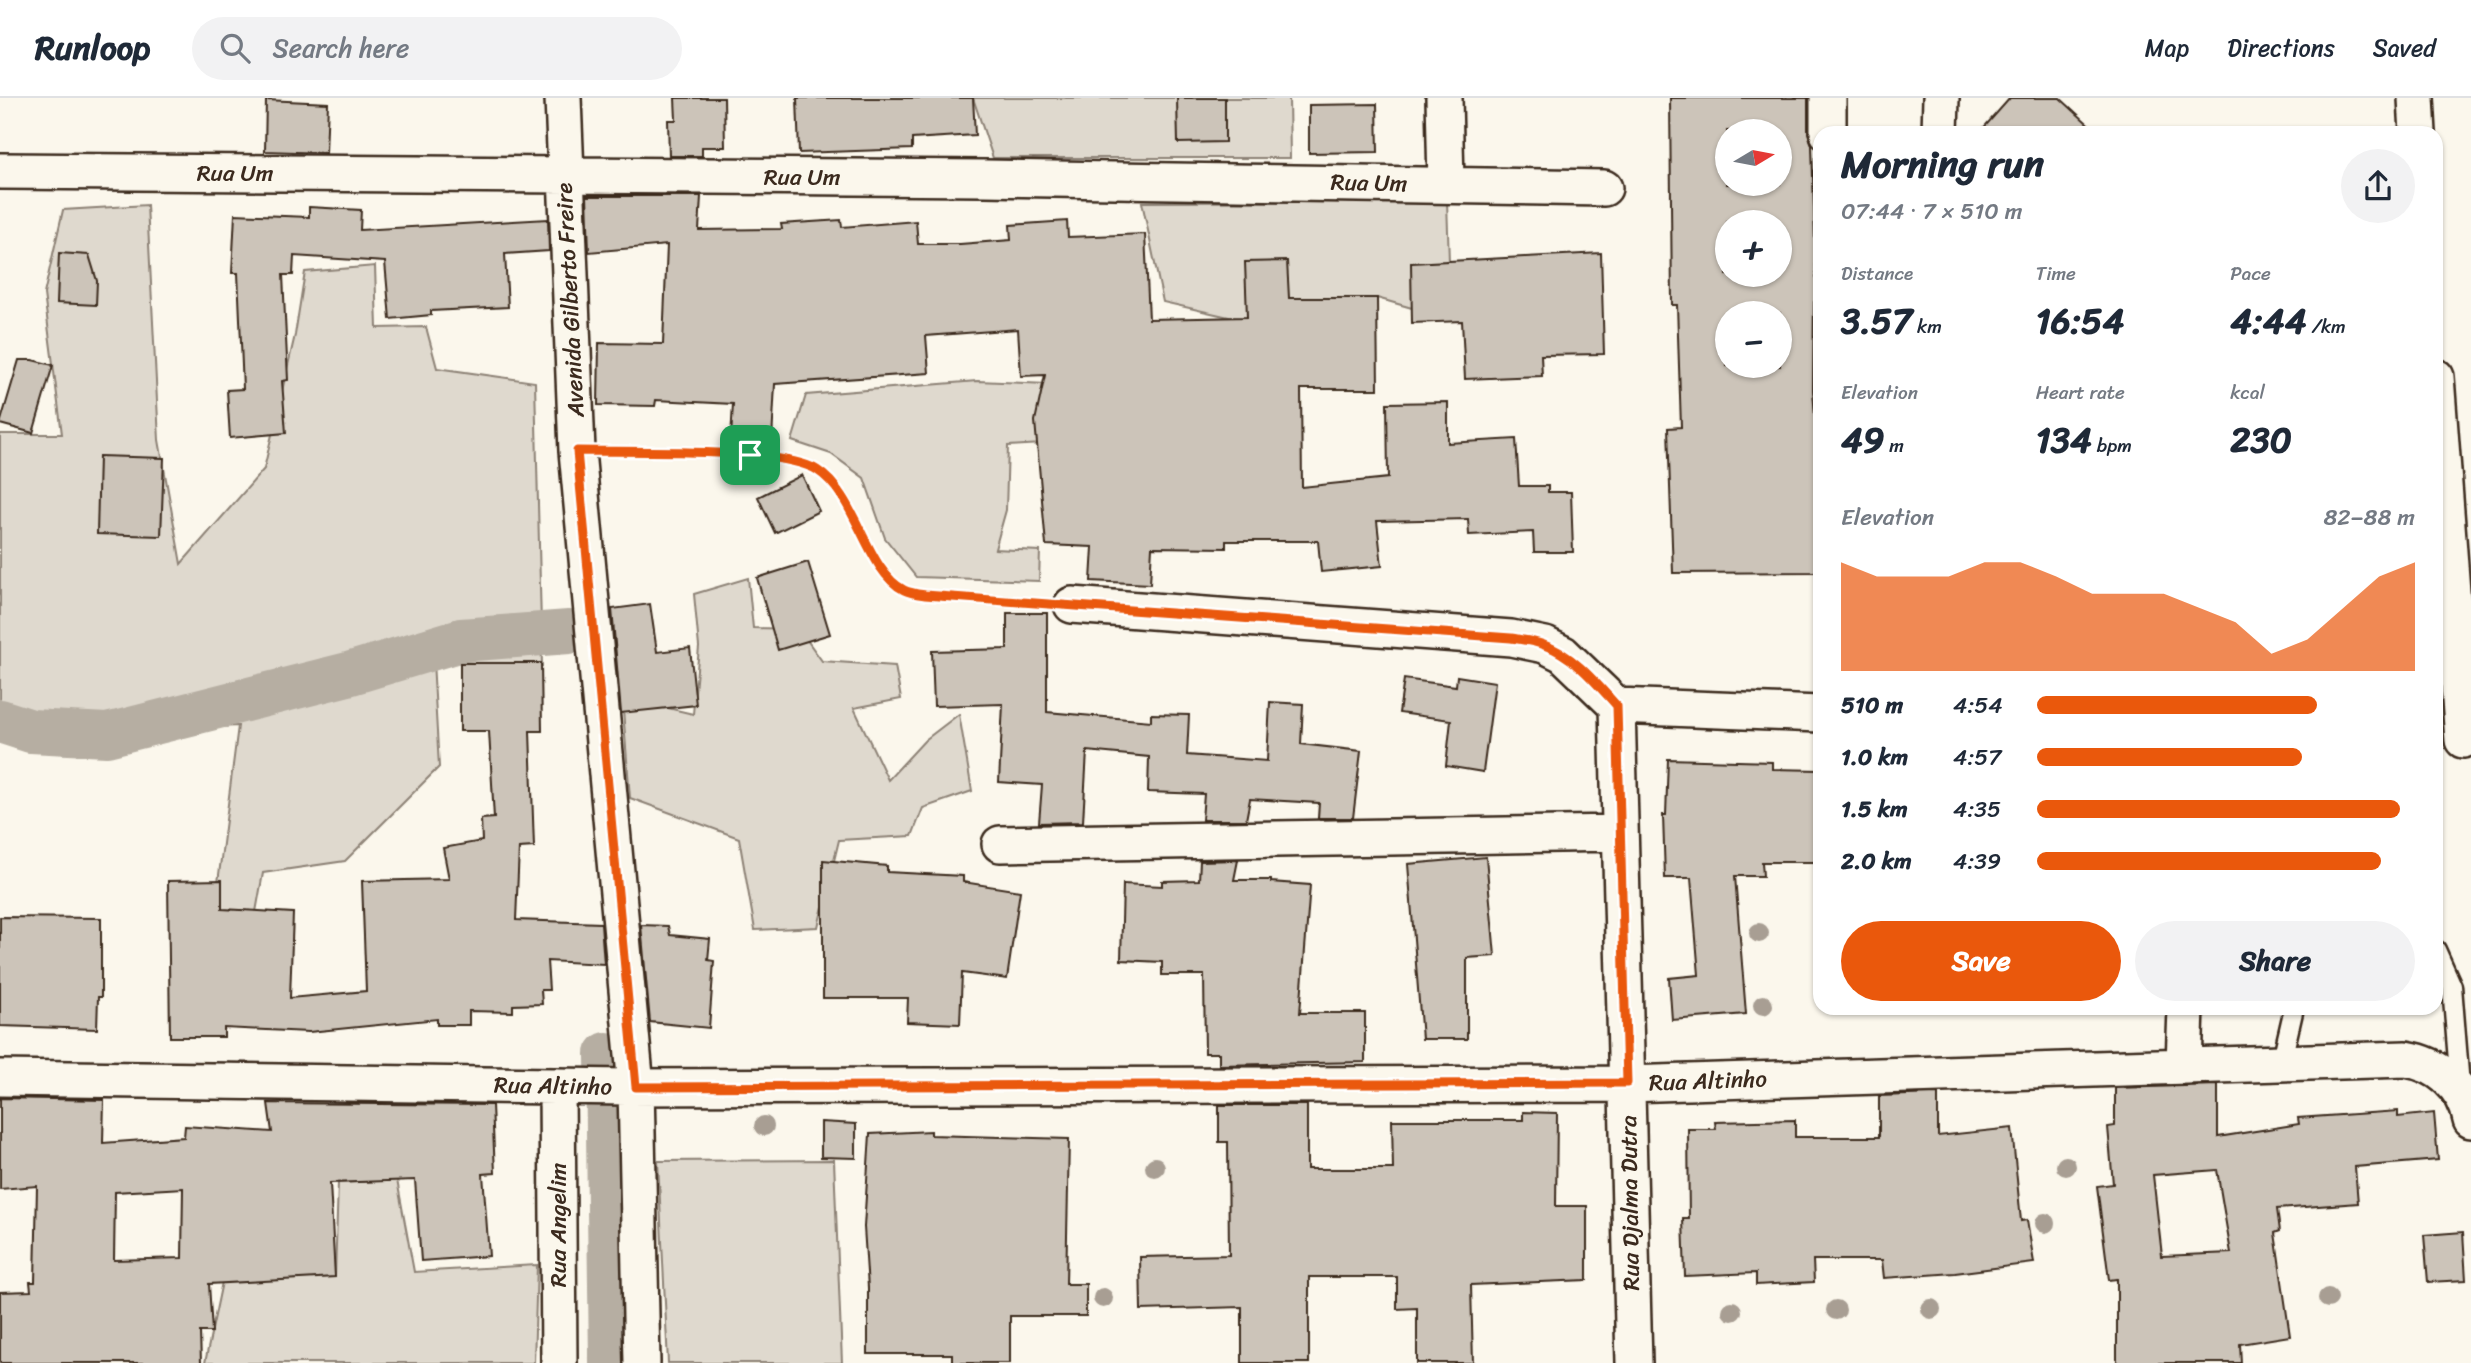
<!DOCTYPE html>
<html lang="en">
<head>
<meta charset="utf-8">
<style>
  :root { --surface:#fff; --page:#f2f2f3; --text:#1f2937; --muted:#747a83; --line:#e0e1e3; --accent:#ea580c }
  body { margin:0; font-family:Sriracha,sans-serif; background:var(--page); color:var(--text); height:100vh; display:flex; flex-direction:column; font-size:26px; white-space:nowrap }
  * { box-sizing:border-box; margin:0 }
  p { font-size:23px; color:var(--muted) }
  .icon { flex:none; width:38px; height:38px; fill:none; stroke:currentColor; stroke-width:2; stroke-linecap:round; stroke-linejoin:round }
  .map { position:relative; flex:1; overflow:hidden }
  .details { position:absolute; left:1813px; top:28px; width:630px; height:889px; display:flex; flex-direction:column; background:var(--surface); border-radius:21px; box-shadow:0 2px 5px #0004 }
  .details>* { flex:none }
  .needle { width:46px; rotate:80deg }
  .tools { position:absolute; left:1715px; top:21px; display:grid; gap:14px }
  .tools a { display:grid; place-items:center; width:77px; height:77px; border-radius:50%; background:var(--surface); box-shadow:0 2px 5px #0004; font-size:35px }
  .pin { position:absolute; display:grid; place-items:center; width:60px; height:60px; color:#fff; margin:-30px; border-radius:14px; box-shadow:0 4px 10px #0006 }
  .round { display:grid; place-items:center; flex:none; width:74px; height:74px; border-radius:37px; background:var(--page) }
  .overview { display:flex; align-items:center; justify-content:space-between; height:119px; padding:0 28px }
  h1 { font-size:38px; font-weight:700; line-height:52px }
  .figures { display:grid; grid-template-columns:repeat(3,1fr); gap:10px; height:119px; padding:7px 28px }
  .figures div { display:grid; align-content:center }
  .figures b { font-size:35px; font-weight:700 }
  .figures small { font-size:19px; font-weight:400 }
  .figures p { font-size:19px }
  .chart { height:196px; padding:14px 28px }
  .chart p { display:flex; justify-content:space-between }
  .chart svg { width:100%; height:126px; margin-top:7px; fill:var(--accent); opacity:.7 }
  .action { display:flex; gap:14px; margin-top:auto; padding:14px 28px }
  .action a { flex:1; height:80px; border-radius:42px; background:var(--accent); color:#fff; font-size:28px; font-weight:700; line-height:80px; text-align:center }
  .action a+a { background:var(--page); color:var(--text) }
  ul { padding:0 28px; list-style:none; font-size:23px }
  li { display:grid; grid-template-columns:112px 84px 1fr; align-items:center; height:52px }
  li i { height:18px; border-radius:9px; background:var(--accent) }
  header { display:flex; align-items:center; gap:42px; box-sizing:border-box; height:98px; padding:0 35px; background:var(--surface); border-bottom:2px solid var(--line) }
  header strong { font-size:33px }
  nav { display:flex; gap:38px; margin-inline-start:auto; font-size:24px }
  .search { width:490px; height:63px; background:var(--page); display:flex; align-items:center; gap:18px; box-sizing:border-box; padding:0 24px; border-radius:38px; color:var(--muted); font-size:26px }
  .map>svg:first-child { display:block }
  .green { fill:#dfd9ce; stroke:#8d8276; stroke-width:2 }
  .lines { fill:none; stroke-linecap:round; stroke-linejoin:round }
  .canal { stroke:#b6aea2; stroke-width:44 }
  .building { fill:#ccc4b9; stroke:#3b2a1e; stroke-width:2; fill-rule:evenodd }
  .lane-casing { stroke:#3b2a1e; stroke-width:23 }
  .street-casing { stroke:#3b2a1e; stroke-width:40 }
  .path { stroke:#3b2a1e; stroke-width:4.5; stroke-dasharray:2 5; stroke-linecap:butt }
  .lane { stroke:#fbf7ec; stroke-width:18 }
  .street { stroke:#fbf7ec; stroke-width:35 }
  .tree { fill:#a89e93 }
  .route-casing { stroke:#fff; stroke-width:14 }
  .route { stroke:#ea580c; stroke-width:9 }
  .labels { text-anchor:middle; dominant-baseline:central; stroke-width:5; stroke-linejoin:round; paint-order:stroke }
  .street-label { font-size:23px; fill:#3b2a1e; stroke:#fbf7ec }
</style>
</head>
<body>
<header>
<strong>Runloop</strong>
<div class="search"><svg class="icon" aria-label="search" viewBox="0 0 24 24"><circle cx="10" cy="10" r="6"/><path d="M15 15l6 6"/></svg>Search here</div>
<nav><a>Map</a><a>Directions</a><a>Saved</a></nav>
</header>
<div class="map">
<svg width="2471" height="1265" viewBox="0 0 2471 1265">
  <rect width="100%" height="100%" fill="#fbf7ec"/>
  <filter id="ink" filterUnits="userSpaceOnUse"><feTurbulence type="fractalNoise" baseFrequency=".0143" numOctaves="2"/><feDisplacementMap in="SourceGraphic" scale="14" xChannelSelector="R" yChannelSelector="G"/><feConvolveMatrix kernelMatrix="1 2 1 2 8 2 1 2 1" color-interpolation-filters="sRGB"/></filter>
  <g filter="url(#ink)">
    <path class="green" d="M 973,0 L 1289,0 L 1290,60 L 993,60 Z
      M 1447,103 L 1449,164 L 1412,210 L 1377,200 L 1313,200 L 1301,287 L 1233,220 L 1163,204 L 1142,104 Z
      M 147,107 L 159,342 L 181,466 L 264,371 L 295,237 L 305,174 L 375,168 L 377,230 L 426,229 L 437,270 L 535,284 L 542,568 L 433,563 L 439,669 L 345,763 L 263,775 L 247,864 L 209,855 L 238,628 L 0,640 L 0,336 L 62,336 L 44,196 L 63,112 Z
      M 977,283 L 1047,286 L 1060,345 L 1008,348 L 1006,412 L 995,451 L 1040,453 L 1039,483 L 916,479 L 885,440 L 864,380 L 831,356 L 792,343 L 806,297 Z
      M 748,480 L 753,530 L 799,531 L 822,563 L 895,568 L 901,601 L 854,610 L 888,682 L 925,642 L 959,616 L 972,693 L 923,710 L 912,738 L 839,742 L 818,829 L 755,832 L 739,740 L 630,700 L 622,599 L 693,616 L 699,549 L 694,496 Z
      M 834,1062 L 842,1265 L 668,1265 L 658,1063 Z
      M 397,1082 L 414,1174 L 537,1167 L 534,1265 L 205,1265 L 222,1184 L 335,1178 L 338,1085 Z"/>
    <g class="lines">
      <path class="canal" d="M 0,623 L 31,633 L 107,637 L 348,576 L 461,542 L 569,534
        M 607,956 L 611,1265"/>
    </g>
    <path class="building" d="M 675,0 L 724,0 L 725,49 L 702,49 L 702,58 L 669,58 L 668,22 L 676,22 Z
      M 797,0 L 973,0 L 975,37 L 912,41 L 912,51 L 799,55 Z
      M 1177,0 L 1225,0 L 1225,44 L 1178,45 Z
      M 1670,0 L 1808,0 L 1808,35 L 1812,47 L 1817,204 L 1814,204 L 1813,292 L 1820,387 L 1817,387 L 1818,474 L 1673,475 L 1668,330 L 1681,329 L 1677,207 L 1672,207 ZM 1727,33 L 1780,33 L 1780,86 L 1727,86 ZM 1727,124 L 1780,124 L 1780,177 L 1727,177 ZM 1727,215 L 1780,215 L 1780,268 L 1727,268 Z
      M 2010,0 L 2060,0 L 2098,35 L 1979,35 Z
      M 266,2 L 328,5 L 326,55 L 265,53 Z
      M 1377,6 L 1378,54 L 1309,55 L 1309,7 Z
      M 587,98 L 701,98 L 699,132 L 782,131 L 781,126 L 841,122 L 842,129 L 916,123 L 918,146 L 960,146 L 1011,142 L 1010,127 L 1067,123 L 1068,139 L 1145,136 L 1149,221 L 1247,219 L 1245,164 L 1287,163 L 1289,200 L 1377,200 L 1378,291 L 1301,291 L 1302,389 L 1388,380 L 1387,305 L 1448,304 L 1448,345 L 1516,341 L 1519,388 L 1548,388 L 1548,394 L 1571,394 L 1573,454 L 1534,454 L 1533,434 L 1469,437 L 1468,421 L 1377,423 L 1382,468 L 1321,474 L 1318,443 L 1226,443 L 1226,450 L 1152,449 L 1150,486 L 1091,483 L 1093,449 L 1046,447 L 1035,323 L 1045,277 L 1021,278 L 1018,231 L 926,238 L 929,275 L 775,286 L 772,342 L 731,340 L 733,306 L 656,302 L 655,308 L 598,307 L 599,245 L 663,246 L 667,147 L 589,154 Z
      M 309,109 L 361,112 L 360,132 L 548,121 L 549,153 L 505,156 L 508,209 L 431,213 L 431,217 L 390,221 L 385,164 L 294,158 L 293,177 L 283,177 L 288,282 L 282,283 L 286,335 L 230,340 L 227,292 L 243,291 L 238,175 L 232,175 L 235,116 L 309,119 Z
      M 59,155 L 89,157 L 97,183 L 96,207 L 57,205 Z
      M 1601,155 L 1604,256 L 1541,257 L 1542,278 L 1465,281 L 1462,223 L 1412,225 L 1411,165 Z
      M 19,262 L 32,262 L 53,267 L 33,335 L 0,326 Z
      M 99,358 L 164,360 L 161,438 L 97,436 Z
      M 802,377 L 819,413 L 775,435 L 758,399 Z
      M 808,464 L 830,536 L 778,552 L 757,480 Z
      M 650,506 L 657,554 L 690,550 L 696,607 L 621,615 L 612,511 Z
      M 1007,515 L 1047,515 L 1047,614 L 1151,623 L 1151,616 L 1189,617 L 1187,657 L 1267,663 L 1270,604 L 1303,606 L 1301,646 L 1361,653 L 1353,720 L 1318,720 L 1319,705 L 1250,701 L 1246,722 L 1202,722 L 1204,696 L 1148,694 L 1149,659 L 1087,653 L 1083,724 L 1039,725 L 1042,687 L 999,684 L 1003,606 L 934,608 L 932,553 L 1007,551 Z
      M 460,565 L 541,565 L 542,633 L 530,633 L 534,749 L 519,750 L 516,822 L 601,825 L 604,866 L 547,863 L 549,892 L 541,892 L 542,906 L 513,907 L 513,914 L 469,913 L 469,927 L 437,927 L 437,921 L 309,934 L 224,930 L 224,939 L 170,939 L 168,783 L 222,782 L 222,811 L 293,815 L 290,900 L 366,893 L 362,783 L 449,781 L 443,750 L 482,743 L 481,721 L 494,720 L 489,633 L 460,633 Z
      M 1457,578 L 1495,584 L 1483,674 L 1446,668 L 1451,622 L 1399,615 L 1404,581 L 1456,588 Z
      M 1668,661 L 1772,664 L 1772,671 L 1820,672 L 1820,764 L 1762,764 L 1763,778 L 1735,778 L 1746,916 L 1672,922 L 1669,880 L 1699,877 L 1691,780 L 1665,780 L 1663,717 L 1666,717 Z
      M 1486,759 L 1495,858 L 1467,860 L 1467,941 L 1422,941 L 1408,766 Z
      M 823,762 L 887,768 L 887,774 L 963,778 L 963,784 L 1020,793 L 1007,881 L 962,875 L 960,926 L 907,924 L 908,900 L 823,900 Z
      M 1238,762 L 1234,782 L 1271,782 L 1271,784 L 1310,787 L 1300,915 L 1365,915 L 1365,964 L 1219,967 L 1219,955 L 1205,955 L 1204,877 L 1162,877 L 1162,864 L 1121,862 L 1123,786 L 1162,788 L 1162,783 L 1199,782 L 1200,763 Z
      M 0,819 L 101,820 L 101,899 L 98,899 L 97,931 L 0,928 Z
      M 641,827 L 668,828 L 670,837 L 710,841 L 708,862 L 714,863 L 709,930 L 650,924 Z
      M 2218,987 L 2218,1039 L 2299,1026 L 2298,1020 L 2398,1013 L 2398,1019 L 2434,1015 L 2438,1062 L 2355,1069 L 2358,1105 L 2277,1111 L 2280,1133 L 2275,1135 L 2290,1238 L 2240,1246 L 2241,1265 L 2117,1265 L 2117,1181 L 2109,1182 L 2097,1088 L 2113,1086 L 2108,1029 L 2115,1028 L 2115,990 ZM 2217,1072 L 2231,1155 L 2162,1158 L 2153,1077 Z
      M 1938,996 L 1938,1038 L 2012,1030 L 2021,1123 L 2027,1122 L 2034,1165 L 1955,1175 L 1884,1180 L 1882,1162 L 1813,1162 L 1814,1184 L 1756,1187 L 1756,1175 L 1685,1178 L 1683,1121 L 1689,1121 L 1688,1031 L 1716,1031 L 1715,1024 L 1795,1022 L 1795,1039 L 1879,1039 L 1879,998 Z
      M 0,1000 L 104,1002 L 103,1045 L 184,1039 L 185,1028 L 272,1034 L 268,1005 L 492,1007 L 495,1075 L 483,1076 L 489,1158 L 421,1163 L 415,1082 L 330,1085 L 335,1179 L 209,1186 L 212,1234 L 200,1234 L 201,1265 L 0,1265 L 0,1194 L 31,1193 L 30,1184 L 35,1184 L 37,1088 L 0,1091 ZM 183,1090 L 182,1160 L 114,1162 L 115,1094 Z
      M 1219,1007 L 1307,1007 L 1307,1071 L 1393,1071 L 1392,1022 L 1523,1022 L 1523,1014 L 1557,1015 L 1556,1108 L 1587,1108 L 1587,1182 L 1471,1187 L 1473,1265 L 1417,1265 L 1417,1210 L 1397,1211 L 1397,1179 L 1309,1179 L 1309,1265 L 1242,1265 L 1242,1209 L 1141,1212 L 1140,1159 L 1229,1157 L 1228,1044 L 1219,1044 Z
      M 821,1024 L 856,1026 L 856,1060 L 821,1059 Z
      M 931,1033 L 931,1037 L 1069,1041 L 1066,1186 L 1086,1186 L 1086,1218 L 1010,1218 L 1010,1265 L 952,1265 L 952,1256 L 868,1256 L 868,1190 L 864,1129 L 870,1036 Z
      M 2463,1134 L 2466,1182 L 2428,1184 L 2424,1137 Z"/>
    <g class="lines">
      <defs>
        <path id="lane" d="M 2436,852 L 2452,888 L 2460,988
          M 2281,966 L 2294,910"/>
        <path id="street" d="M 563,0 L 577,353 L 636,989 L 642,1265
          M 1444,0 L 1446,86
          M 1828,0 L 1828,35
          M 2416,0 L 2418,35
          M 1940,35 L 1941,0
          M 0,73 L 985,80 L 1604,90
          M 2436,279 L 2463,642
          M 1072,507 L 1511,540 L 1545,547 L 1563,556 L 1617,608
          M 1617,608 L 1634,1265
          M 1617,608 L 1820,616
          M 1000,746 L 1619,735
          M 2184,966 L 2186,910
          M 0,980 L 627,989 L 1627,986 L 2406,961 C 2438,966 2465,988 2471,1022
          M 557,988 L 559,1265"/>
      </defs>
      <use href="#lane" class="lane-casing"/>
      <use href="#street" class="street-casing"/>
      <path class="path" d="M 616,354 C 660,355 783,351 817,372 C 839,386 848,409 860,431 C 871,451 882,480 903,492 C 923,503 1008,503 1035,505"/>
      <use href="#lane" class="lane"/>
      <use href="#street" class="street"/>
    </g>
    <g class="tree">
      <circle cx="1759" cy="835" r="10"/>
      <circle cx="1763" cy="907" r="10"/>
      <circle cx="764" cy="1028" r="10"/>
      <circle cx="2066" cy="1068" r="10"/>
      <circle cx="1155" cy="1069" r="10"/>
      <circle cx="2045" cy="1125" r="10"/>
      <circle cx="1103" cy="1200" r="10"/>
      <circle cx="2328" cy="1200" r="10"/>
      <circle cx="1931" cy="1211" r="10"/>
      <circle cx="1836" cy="1212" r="10"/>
      <circle cx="1732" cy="1213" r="10"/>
    </g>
  </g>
  <g class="lines" filter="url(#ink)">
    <defs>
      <path id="route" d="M 577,353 C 626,354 781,349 817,372 C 857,397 866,473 904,492 C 910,495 918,496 925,497 L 1511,540 C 1522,542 1534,543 1544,547 C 1574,557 1597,586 1617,608 L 1627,985 L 636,989 Z"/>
    </defs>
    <use href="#route" class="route-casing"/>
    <use href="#route" class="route"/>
  </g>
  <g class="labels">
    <g class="street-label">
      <text x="235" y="75">Rua Um</text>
      <text x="802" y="79">Rua Um</text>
      <text transform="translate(1369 85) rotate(1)">Rua Um</text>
      <text transform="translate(570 202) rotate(-93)">Avenida Gilberto Freire</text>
      <text transform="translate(1708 983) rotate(-2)">Rua Altinho</text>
      <text transform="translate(553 988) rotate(1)">Rua Altinho</text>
      <text transform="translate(1630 1105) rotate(-91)">Rua Djalma Dutra</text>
      <text transform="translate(558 1127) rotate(-90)">Rua Angelim</text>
    </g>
  </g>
</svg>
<div class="tools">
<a><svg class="needle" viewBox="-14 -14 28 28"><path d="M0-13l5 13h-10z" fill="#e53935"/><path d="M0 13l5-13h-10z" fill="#747a83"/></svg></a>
<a>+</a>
<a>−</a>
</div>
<div class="pin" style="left:750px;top:357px;background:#1e9e55"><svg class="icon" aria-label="arrive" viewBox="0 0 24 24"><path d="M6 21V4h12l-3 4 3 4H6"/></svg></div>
<section class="details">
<div class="overview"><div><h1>Morning run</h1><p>07:44 · 7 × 510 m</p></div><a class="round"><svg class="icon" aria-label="share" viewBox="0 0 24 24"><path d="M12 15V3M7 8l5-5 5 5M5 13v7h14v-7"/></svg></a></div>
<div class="figures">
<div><p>Distance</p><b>3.57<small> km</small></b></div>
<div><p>Time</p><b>16:54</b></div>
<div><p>Pace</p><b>4:44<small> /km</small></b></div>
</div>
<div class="figures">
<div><p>Elevation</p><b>49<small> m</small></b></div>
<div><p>Heart rate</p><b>134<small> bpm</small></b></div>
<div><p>kcal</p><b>230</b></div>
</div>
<div class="chart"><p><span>Elevation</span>82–88 m</p>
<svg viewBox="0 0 160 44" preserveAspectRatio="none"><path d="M0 44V6L10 11L20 11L30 11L40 6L50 6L60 11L70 17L80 17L90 17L100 22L110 27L120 38L130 33L140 22L150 11L160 6V44z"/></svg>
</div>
<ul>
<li><b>510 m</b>4:54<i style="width:74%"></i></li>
<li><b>1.0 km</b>4:57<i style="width:70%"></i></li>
<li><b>1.5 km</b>4:35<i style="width:96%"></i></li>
<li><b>2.0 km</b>4:39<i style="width:91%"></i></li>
</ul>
<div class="action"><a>Save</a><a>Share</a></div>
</section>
</div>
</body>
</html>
